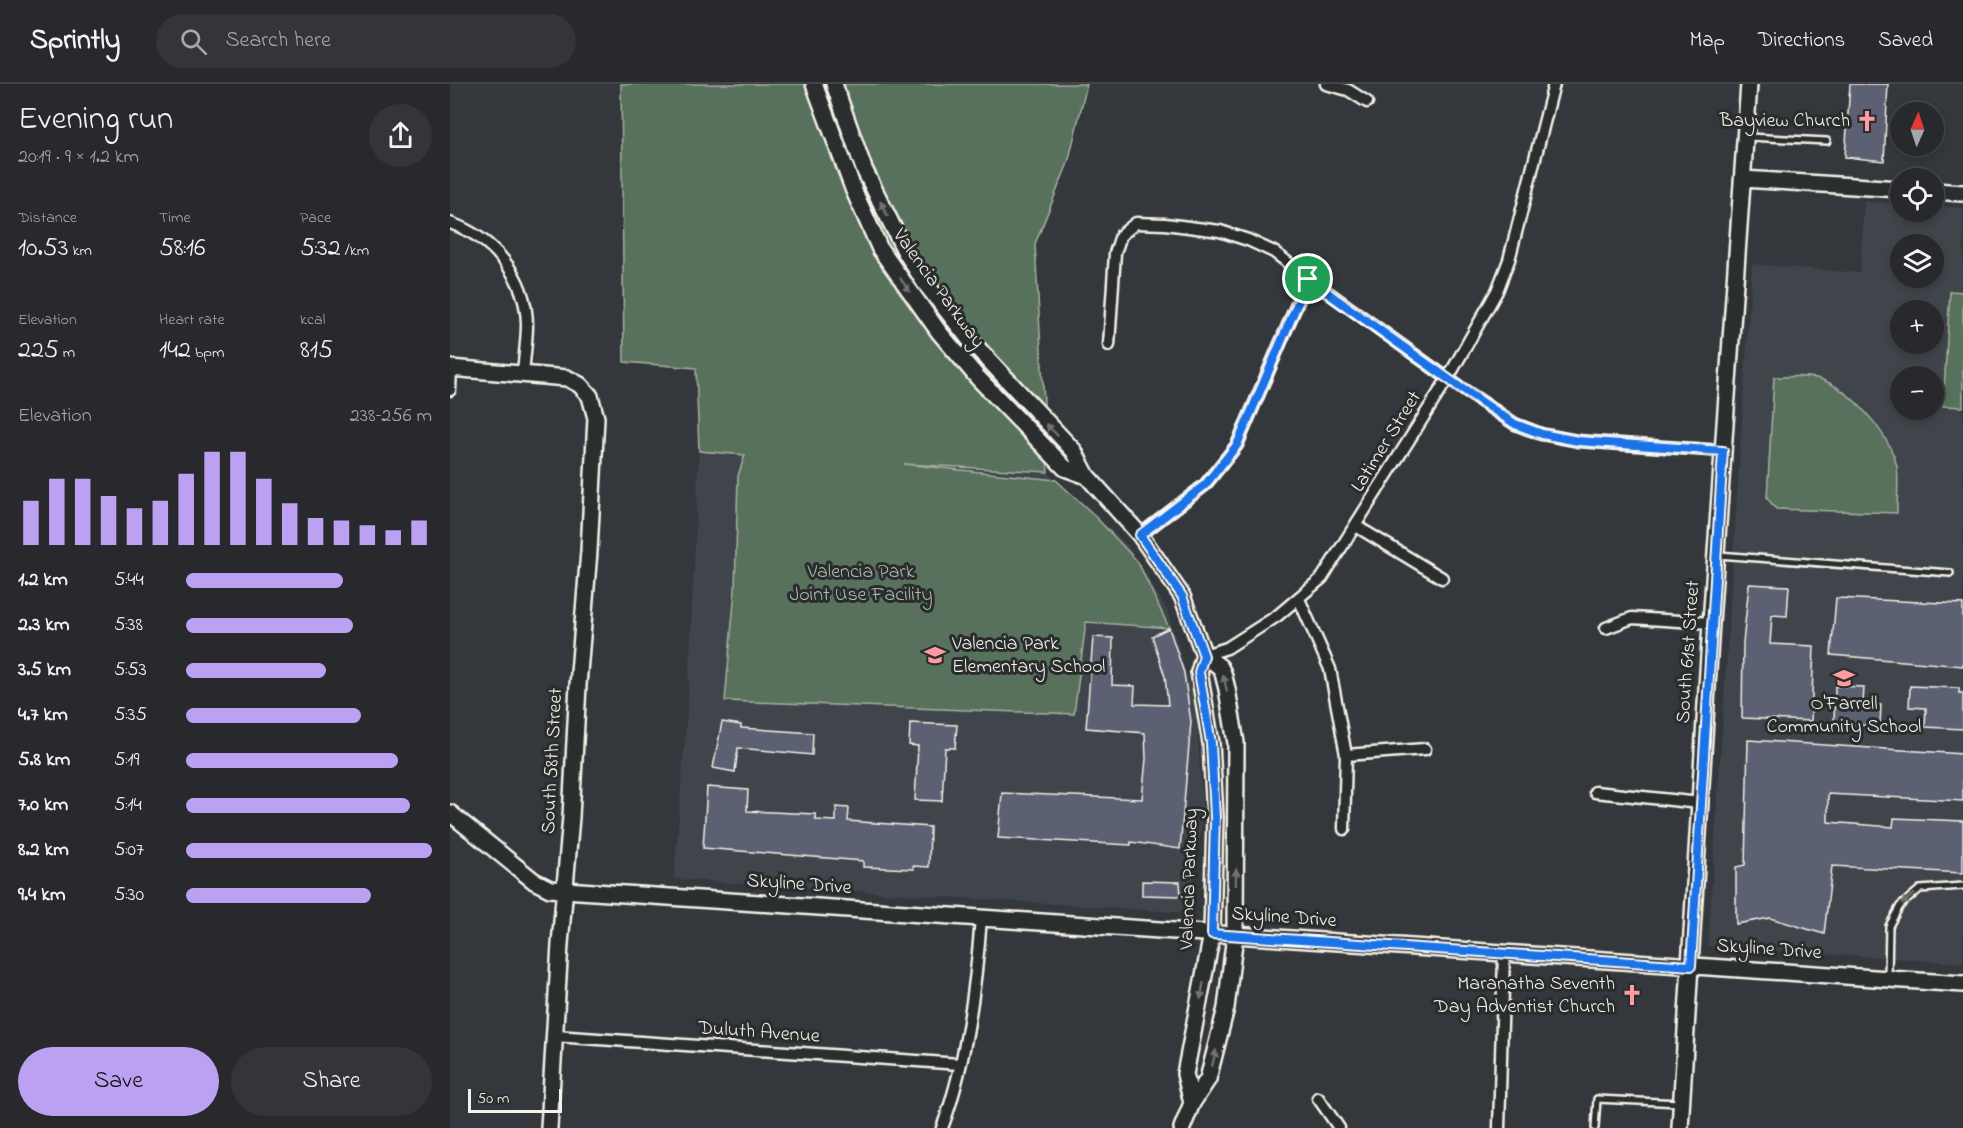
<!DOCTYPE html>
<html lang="en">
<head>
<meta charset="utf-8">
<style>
  :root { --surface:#27292d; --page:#333539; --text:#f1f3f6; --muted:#a4a6aa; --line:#434549; --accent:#bca0f2 }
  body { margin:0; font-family:"Indie Flower",sans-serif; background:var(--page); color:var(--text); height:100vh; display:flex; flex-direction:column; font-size:22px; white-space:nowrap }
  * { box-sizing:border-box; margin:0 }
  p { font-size:20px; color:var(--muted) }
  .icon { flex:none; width:33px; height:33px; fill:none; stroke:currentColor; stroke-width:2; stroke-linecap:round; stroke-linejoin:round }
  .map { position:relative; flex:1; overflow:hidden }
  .details { display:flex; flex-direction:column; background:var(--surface); width:450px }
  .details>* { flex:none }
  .needle { width:39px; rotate:3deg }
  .tools { position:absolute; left:1440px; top:18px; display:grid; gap:12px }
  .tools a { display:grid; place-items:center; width:54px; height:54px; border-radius:50%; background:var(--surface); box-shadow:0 3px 9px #0003,0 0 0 2px var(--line); font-size:30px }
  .scale { position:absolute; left:18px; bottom:15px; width:94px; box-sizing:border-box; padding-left:6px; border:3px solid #f4f1e8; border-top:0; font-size:16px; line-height:21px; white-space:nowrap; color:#f4f1e8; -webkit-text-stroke:4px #2a2d2e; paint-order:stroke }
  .pin { position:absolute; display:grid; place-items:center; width:51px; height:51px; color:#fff; margin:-26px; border:3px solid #fff; border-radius:50%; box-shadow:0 2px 6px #0007 }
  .round { display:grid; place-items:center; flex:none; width:63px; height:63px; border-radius:32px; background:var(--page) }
  .overview { display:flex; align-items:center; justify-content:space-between; height:102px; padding:0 18px }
  h1 { font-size:33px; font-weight:600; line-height:45px }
  .metrics { display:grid; grid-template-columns:repeat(3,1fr); gap:9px; height:102px; padding:6px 18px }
  .metrics div { display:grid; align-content:center }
  .metrics b { font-size:26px; font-weight:600 }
  .metrics small { font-size:16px; font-weight:400 }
  .metrics p { font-size:16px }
  .chart { height:168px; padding:12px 18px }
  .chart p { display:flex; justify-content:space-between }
  .chart svg { width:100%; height:108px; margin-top:6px; stroke:var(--accent); stroke-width:6 }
  .cta { display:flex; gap:12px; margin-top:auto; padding:12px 18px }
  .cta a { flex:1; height:69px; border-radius:36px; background:var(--accent); color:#111; font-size:24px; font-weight:600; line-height:69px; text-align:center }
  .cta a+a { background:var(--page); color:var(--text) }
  ul { padding:0 18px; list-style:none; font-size:20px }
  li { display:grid; grid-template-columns:96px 72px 1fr; align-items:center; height:45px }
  li i { height:15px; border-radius:8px; background:var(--accent) }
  header { display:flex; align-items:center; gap:36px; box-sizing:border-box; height:84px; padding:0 30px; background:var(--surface); border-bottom:2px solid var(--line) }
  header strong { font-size:28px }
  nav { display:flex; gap:33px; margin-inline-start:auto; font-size:21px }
  .search { width:420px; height:54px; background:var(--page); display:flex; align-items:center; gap:15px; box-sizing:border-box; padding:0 21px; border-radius:33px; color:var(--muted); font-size:22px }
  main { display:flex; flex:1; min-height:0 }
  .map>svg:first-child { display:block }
  .built { fill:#40444c; fill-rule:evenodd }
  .green { fill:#58715d; stroke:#a6b1a2; stroke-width:1.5 }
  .building { fill:#5c6173; stroke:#f4f1e8; stroke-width:1.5 }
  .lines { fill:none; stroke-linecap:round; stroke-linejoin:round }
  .lane-casing { stroke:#f4f1e8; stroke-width:10 }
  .street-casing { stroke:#f4f1e8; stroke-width:15 }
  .secondary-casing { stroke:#f4f1e8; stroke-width:20 }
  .lane { stroke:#2a2d2e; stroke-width:5 }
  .street { stroke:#2a2d2e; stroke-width:10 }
  .secondary { stroke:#2a2d2e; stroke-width:15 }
  .oneway { fill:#71726f }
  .route-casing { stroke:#fff; stroke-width:12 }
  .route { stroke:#1a73e8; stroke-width:8 }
  .labels { text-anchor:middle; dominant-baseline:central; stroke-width:6; stroke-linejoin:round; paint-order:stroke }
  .poi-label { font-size:20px; fill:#f4f1e8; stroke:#2a2d2e; text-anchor:end }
  .street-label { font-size:20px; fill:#f4f1e8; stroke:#2a2d2e }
  .park-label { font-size:20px; fill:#aeb7a9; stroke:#2a2d2e }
</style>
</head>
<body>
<header>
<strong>Sprintly</strong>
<div class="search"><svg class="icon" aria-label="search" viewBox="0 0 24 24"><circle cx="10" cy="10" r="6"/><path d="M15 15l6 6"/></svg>Search here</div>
<nav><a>Map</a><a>Directions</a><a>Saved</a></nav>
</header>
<main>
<section class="details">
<div class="overview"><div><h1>Evening run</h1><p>20:19 · 9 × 1.2 km</p></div><a class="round"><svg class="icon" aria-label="share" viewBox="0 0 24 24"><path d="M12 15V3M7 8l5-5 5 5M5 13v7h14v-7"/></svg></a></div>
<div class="metrics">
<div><p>Distance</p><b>10.53<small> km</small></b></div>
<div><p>Time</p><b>58:16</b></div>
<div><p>Pace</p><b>5:32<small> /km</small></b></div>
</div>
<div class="metrics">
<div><p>Elevation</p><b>225<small> m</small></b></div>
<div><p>Heart rate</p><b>142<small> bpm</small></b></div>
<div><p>kcal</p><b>815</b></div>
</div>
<div class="chart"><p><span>Elevation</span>238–256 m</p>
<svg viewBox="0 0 160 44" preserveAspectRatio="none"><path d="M5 44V26M15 44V17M25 44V17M35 44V24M45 44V29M55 44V26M65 44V15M75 44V6M85 44V6M95 44V17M105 44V27M115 44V33M125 44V34M135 44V36M145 44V38M155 44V34"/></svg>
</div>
<ul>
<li><b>1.2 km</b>5:44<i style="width:64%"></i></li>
<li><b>2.3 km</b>5:38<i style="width:68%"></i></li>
<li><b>3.5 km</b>5:53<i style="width:57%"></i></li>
<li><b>4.7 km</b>5:35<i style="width:71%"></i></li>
<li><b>5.8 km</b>5:19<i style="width:86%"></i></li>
<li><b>7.0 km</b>5:14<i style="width:91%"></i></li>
<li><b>8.2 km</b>5:07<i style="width:100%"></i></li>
<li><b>9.4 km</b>5:30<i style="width:75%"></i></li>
</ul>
<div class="cta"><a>Save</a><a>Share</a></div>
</section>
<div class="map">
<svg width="1513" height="1044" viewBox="0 0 1513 1044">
  <rect width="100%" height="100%" fill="#34373c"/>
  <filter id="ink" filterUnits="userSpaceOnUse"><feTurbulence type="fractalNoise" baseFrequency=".0167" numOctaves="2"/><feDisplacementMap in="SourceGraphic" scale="12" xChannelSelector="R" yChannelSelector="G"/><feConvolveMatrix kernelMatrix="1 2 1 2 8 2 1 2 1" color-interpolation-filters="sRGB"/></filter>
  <g filter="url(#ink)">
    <path class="built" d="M 1414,117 L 1450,120 L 1450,128 L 1484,128 L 1484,122 L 1513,124 L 1513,879 L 1258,862 L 1302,180 L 1410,189 ZM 1450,160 L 1484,160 L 1484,194 L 1450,194 ZM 1450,226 L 1484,226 L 1484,260 L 1450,260 ZM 1450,292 L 1484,292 L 1484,326 L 1450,326 Z
      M 249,367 L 598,388 L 678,462 L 717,526 L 746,621 L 753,732 L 739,829 L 224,795 L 238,615 Z"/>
    <path class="green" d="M 171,0 L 637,0 L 618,79 L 585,160 L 598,388 L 454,380 L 606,396 L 641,428 L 688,478 L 719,544 L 636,538 L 624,630 L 275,617 L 285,506 L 288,392 L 295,371 L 249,367 L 246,284 L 174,278 Z
      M 1500,207 L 1513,208 L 1513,323 L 1493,322 Z
      M 1324,293 C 1337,293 1353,291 1366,294 C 1399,302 1440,350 1447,383 C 1449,398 1447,414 1447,429 L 1326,425 L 1317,414 Z"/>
    <path class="building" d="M 1400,0 L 1438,0 L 1434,77 L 1395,73 Z
      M 1299,500 L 1339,502 L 1337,532 L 1322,531 L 1320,560 L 1364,562 L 1361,637 L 1292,634 L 1293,559 Z
      M 1386,514 L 1513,520 L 1513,582 L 1381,571 Z
      M 719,544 L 734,589 L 741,638 L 730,765 L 681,758 L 681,761 L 548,754 L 552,709 L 692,715 L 696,675 L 695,649 L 636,644 L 643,553 L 663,554 L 662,601 L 685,602 L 684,620 L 718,621 L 715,593 L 702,552 Z
      M 1385,602 L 1414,603 L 1413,620 L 1431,621 L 1430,642 L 1384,640 Z
      M 1460,602 L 1509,604 L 1509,609 L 1513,609 L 1513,645 L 1475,643 L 1476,624 L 1459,623 Z
      M 272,638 L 291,641 L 291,644 L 363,649 L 362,671 L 288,664 L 285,688 L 263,684 Z
      M 460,639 L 507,641 L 505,664 L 495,664 L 492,717 L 465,716 L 468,662 L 459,661 Z
      M 1298,656 L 1513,670 L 1513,717 L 1378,710 L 1378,738 L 1443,743 L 1444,734 L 1513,737 L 1513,789 L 1382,782 L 1374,850 L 1320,834 L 1286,840 L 1286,783 L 1295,781 Z
      M 257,703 L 298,706 L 297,727 L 365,730 L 366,736 L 386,737 L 386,723 L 399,724 L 398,737 L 480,743 L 479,783 L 463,782 L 464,785 L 413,783 L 413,777 L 253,764 Z
      M 692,797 L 730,798 L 731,812 L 692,811 Z"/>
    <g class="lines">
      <defs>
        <path id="lane" d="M 1298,53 L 1377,57
          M 1268,471 L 1500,489
          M 1438,892 L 1439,842 L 1450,822 L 1470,805 L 1513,802
          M 1145,1044 L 1147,1015 L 1230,1019"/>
        <path id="street" d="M 876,0 L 898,6 L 917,18
          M 0,139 C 43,154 76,192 77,240 C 77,257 74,274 73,291
          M 659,261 L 665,169 L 671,151 L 686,139 L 715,140 L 770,147 L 798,156 L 824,168 L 858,194 L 1011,304 L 1065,340 L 1091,350 L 1128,357 L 1273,367
          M 0,306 L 1,284
          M 906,442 L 992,494
          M 690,451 L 755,401 L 787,361 L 858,194
          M 849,515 L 880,585 L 896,671 L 894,745
          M 1156,544 L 1182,534 L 1261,539
          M 754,571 L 777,564 L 827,532 L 872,494 L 998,294 L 1047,207 L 1059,176 L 1104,0
          M 896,671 L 975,665
          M 1145,708 L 1250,719
          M 105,952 L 510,980
          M 868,1014 L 889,1044
          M 492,1044 C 516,981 526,901 531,834
          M 1049,1044 L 1054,869"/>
        <path id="secondary" d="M 364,0 L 404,107 L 430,165 L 489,248 L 528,294 L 615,384 L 637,392
          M 384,0 L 414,85 L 455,167 L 475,199 L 520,256 L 624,367 L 637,392 L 690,451 L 732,512 L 754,571 L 749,588 L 761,659 L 765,733 L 762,850 L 735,990 L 742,1019
          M 1293,95 L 1450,105
          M 1484,107 L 1513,109
          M 0,284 L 117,294 L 130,301 L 140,312 L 146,334 L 139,467 L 128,601 L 121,733 L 110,860 L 99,1044
          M 0,729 L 84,797 L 100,805 L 1513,900
          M 732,1044 L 742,1019 L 758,995 L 776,924 L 785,851 L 786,659 L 777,605 L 773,589 L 770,583 L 754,571
          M 1230,1044 L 1261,539 L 1299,0"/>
      </defs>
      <use href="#lane" class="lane-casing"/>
      <use href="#street" class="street-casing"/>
      <use href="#secondary" class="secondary-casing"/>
      <use href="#lane" class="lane"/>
      <use href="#street" class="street"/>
      <use href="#secondary" class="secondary"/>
    </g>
    <defs><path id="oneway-solid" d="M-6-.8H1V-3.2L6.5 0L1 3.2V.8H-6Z" transform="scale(1.5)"/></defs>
    <g class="oneway">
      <use href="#oneway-solid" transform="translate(434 125) rotate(-116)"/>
      <use href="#oneway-solid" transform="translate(455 201) rotate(55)"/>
      <use href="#oneway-solid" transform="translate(602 346) rotate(-135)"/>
      <use href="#oneway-solid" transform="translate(775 599) rotate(-104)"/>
      <use href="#oneway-solid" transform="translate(786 793) rotate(-89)"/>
      <use href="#oneway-solid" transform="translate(1458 815) rotate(141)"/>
      <use href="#oneway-solid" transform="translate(752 907) rotate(100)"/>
      <use href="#oneway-solid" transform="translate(764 974) rotate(-76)"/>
    </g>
  </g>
  <g class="lines" filter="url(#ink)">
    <defs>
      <path id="route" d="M 858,195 L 1011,304 L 1065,340 L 1092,350 L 1128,357 L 1273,367 L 1241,882 L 762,850 L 765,733 L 761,659 L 749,588 L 754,572 L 732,512 L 690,451 L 755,401 L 787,361 Z"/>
    </defs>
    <use href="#route" class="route-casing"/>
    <use href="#route" class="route"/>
  </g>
  <defs>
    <symbol id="church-bare" viewBox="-9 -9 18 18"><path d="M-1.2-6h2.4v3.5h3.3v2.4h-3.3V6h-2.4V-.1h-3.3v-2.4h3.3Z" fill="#ff9aa2" stroke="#2a2d2e" stroke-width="2.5" paint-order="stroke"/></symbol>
    <symbol id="school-bare" viewBox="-9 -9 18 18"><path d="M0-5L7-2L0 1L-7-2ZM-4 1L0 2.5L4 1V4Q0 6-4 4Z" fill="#ff9aa2" stroke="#2a2d2e" stroke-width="2.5" paint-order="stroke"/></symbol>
  </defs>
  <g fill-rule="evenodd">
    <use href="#church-bare" x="1402" y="22" width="30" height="30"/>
    <use href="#school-bare" x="470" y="556" width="30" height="30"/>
    <use href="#school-bare" x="1379" y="579" width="30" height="30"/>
    <use href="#church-bare" x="1167" y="896" width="30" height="30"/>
  </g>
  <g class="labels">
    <g class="poi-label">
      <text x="1400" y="37">Bayview Church</text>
      <text x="502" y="560" text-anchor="start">Valencia Park<tspan x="502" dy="23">Elementary School</tspan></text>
      <text x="1394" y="620" text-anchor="middle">O'Farrell<tspan x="1394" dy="23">Community School</tspan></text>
      <text x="1165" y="900">Maranatha Seventh<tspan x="1165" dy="23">Day Adventist Church</tspan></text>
    </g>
    <g class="street-label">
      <text transform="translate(488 205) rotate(54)">Valencia Parkway</text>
      <text transform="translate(937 358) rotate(-58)">Latimer Street</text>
      <text transform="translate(1239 568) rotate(-86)">South 61st Street</text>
      <text transform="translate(103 677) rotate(-87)">South 58th Street</text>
      <text transform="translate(740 795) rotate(-88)">Valencia Parkway</text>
      <text transform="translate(349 801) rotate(4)">Skyline Drive</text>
      <text transform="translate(834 834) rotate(4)">Skyline Drive</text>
      <text transform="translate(1319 866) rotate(4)">Skyline Drive</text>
      <text transform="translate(309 949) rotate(4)">Duluth Avenue</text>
    </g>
    <g class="park-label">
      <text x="411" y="488">Valencia Park<tspan x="411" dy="23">Joint Use Facility</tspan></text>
    </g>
  </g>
</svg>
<div class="tools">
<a><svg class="needle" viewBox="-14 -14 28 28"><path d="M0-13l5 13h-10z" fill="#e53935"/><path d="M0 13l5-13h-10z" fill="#a4a6aa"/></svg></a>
<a><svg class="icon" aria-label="locate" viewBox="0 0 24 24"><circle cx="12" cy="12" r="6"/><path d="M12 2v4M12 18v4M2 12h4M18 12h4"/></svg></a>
<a><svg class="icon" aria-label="layers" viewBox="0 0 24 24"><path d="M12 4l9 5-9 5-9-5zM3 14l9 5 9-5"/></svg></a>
<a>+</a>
<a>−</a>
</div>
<div class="scale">50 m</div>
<div class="pin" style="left:858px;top:195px;background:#1e9e55"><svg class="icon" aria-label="arrive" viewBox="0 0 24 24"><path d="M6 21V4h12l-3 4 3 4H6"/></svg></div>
</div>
</main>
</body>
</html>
